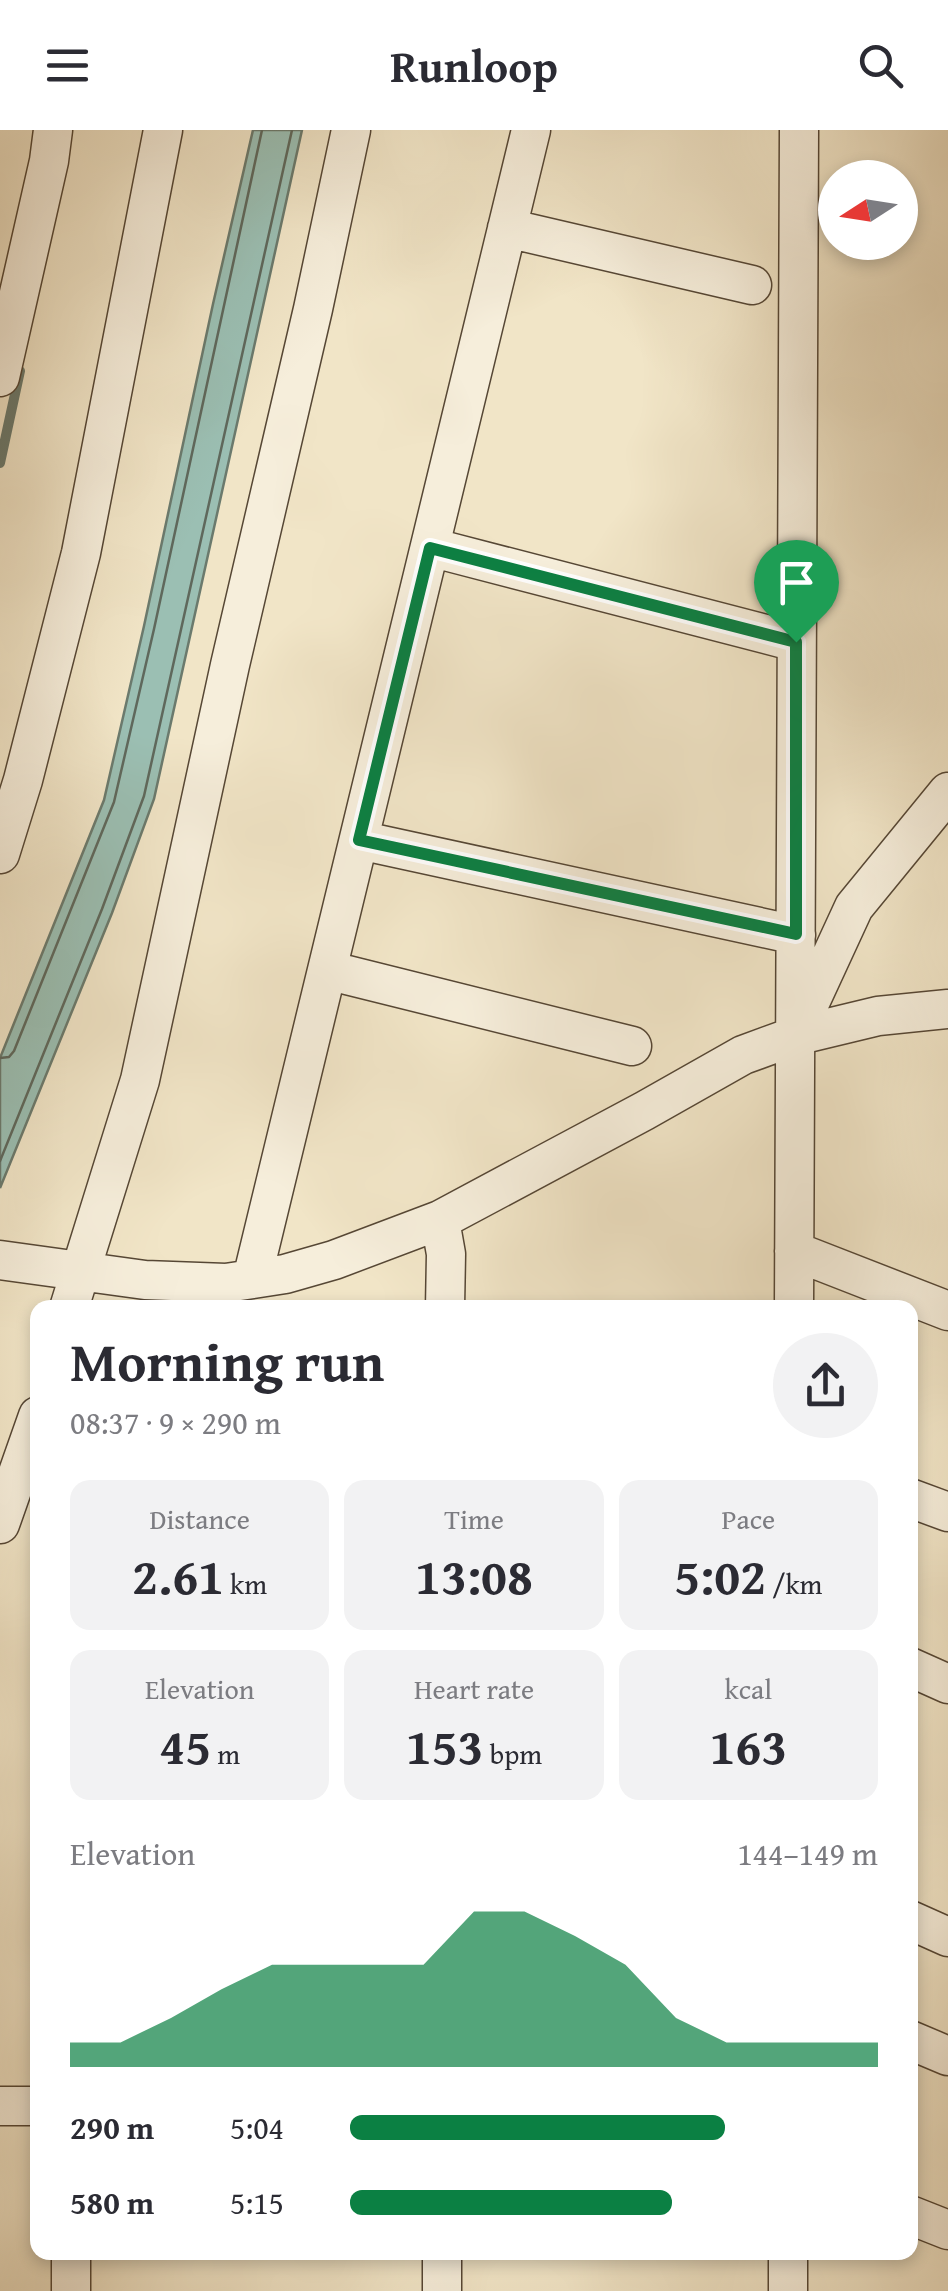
<!DOCTYPE html>
<html lang="en">
<head>
<meta charset="utf-8">
<style>
  :root { --surface:#fff; --page:#f2f2f3; --text:#2b2b33; --muted:#7c7c81; --accent:#0b8043 }
  body { margin:0; font-family:"Gentium Book Plus",serif; background:var(--page); color:var(--text); height:100vh; display:flex; flex-direction:column; font-size:38px; white-space:nowrap }
  * { box-sizing:border-box; margin:0 }
  p { font-size:32px; color:var(--muted) }
  .icon { flex:none; width:55px; height:55px; fill:none; stroke:currentColor; stroke-width:2; stroke-linecap:round; stroke-linejoin:round }
  .map { position:relative; flex:1; overflow:hidden }
  .sheet { position:absolute; left:30px; top:1170px; width:888px; height:960px; display:flex; flex-direction:column; background:var(--surface); border-radius:20px; box-shadow:0 5px 15px #0003 }
  .sheet>* { flex:none }
  .needle { width:65px; rotate:258deg }
  .controls { position:absolute; left:818px; top:30px; display:grid; gap:20px }
  .controls a { display:grid; place-items:center; width:100px; height:100px; border-radius:50%; background:var(--surface); box-shadow:0 5px 15px #0003; font-size:50px }
  .pin { position:absolute; display:grid; place-items:center; width:85px; height:85px; color:#fff; margin:-102px -42px; border-radius:50% 50% 50% 0; rotate:-45deg; box-shadow:0 0 10px #0007 }
  .pin .icon { rotate:45deg }
  .round { display:grid; place-items:center; flex:none; width:105px; height:105px; border-radius:52px; background:var(--page) }
  .head { display:flex; align-items:center; justify-content:space-between; height:170px; padding:0 40px }
  h1 { font-size:55px; font-weight:800; line-height:75px }
  .stats { display:grid; grid-template-columns:repeat(3,1fr); gap:15px; height:170px; padding:10px 40px }
  .stats div { display:grid; align-content:center; border-radius:20px; background:var(--page); text-align:center }
  .stats b { font-size:50px; font-weight:800 }
  .stats small { font-size:28px; font-weight:400 }
  .stats p { font-size:28px }
  .chart { height:280px; padding:20px 40px }
  .chart p { display:flex; justify-content:space-between }
  .chart svg { width:100%; height:180px; margin-top:10px; fill:var(--accent); opacity:.7 }
  ul { padding:0 40px; list-style:none; font-size:32px }
  li { display:grid; grid-template-columns:160px 120px 1fr; align-items:center; height:75px }
  li i { height:25px; border-radius:12px; background:var(--accent) }
  header { display:flex; justify-content:space-between; align-items:center; height:130px; padding:0 40px; background:var(--surface); font-size:45px; font-weight:800 }
  .map>svg:first-child { display:block }
  .water { fill:#9bbfb3; stroke:#6b7a6d; stroke-width:2.5 }
  .lines { fill:none; stroke-linecap:round; stroke-linejoin:round }
  .shore { stroke:#5f685c; stroke-width:2.5 }
  .stream { stroke:#6b7a6d; stroke-width:10 }
  .minor-casing { stroke:#564735; stroke-width:41 }
  .minor { stroke:#f6eedb; stroke-width:38 }
  .route-casing { stroke:#fff; stroke-width:20 }
  .route { stroke:#0b8043; stroke-width:12 }
</style>
</head>
<body>
<header><svg class="icon" aria-label="menu" viewBox="0 0 24 24"><path d="M4 6h16M4 12h16M4 18h16"/></svg>Runloop<svg class="icon" aria-label="search" viewBox="0 0 24 24"><circle cx="10" cy="10" r="6"/><path d="M15 15l6 6"/></svg></header>
<div class="map">
<svg width="948" height="2161" viewBox="0 0 948 2161">
  <rect width="100%" height="100%" fill="#f1e5c7"/>
  <filter id="stains"><feTurbulence type="fractalNoise" baseFrequency=".002" numOctaves="4"/><feColorMatrix values="0 0 0 0 .2 0 0 0 0 .09 0 0 0 0 .02 0 0 0 .5 -.17"/></filter>
  <radialGradient id="worn" r=".72"><stop offset=".6" stop-color="#630" stop-opacity="0"/><stop offset="1" stop-color="#630" stop-opacity=".3"/></radialGradient>
  <path class="water" d="M 253,0 L 302,0 L 154,669 L 112,783 L 0,1058 L 0,928 L 104,670 L 144,496 L 213,174 Z"/>
  <g class="lines">
    <path class="shore" d="M 0,928 L 9,927 L 14,921 L 114,672 L 154,499 L 262,0
      M 0,1031 L 102,779 L 144,666 L 292,0"/>
    <path class="stream" d="M 0,333 L 20,241"/>
    <defs>
      <path id="minor" d="M 507,98 L 752,155
        M 0,247 L 49,31 L 53,0
        M 430,417 L 796,512
        M 359,710 L 796,805
        M 0,724 L 23,650 L 81,423 L 163,0
        M 327,840 L 632,916
        M 800,894 L 854,777 L 948,662
        M 440,1090 L 446,1124 L 445,1178
        M 794,1121 L 948,1181
        M 0,1130 L 145,1150 L 226,1153 L 285,1144 L 334,1130 L 440,1090 L 644,981 L 743,925 L 795,906 L 878,886 L 948,879
        M 252,1149 L 531,0
        M 69,1178 L 140,950 L 230,535 L 313,179 L 351,0
        M 794,1178 L 799,0
        M 910,1368 L 948,1382
        M 0,1394 L 38,1286
        M 910,1537 L 948,1554
        M 910,1790 L 948,1807
        M 910,1910 L 948,1926
        M 0,1976 L 38,1976
        M 910,2085 L 948,2100
        M 442,2122 L 442,2161
        M 71,2161 L 71,2122
        M 788,2161 L 788,2122"/>
    </defs>
    <use href="#minor" class="minor-casing"/>
    <use href="#minor" class="minor"/>
  </g>
  <g class="lines">
    <defs>
      <path id="route" d="M 430,418 L 796,512 L 796,804 L 359,710 Z"/>
    </defs>
    <use href="#route" class="route-casing"/>
    <use href="#route" class="route"/>
  </g>
  <rect width="100%" height="100%" filter="url(#stains)"/>
  <rect width="100%" height="100%" fill="url(#worn)"/>
</svg>
<div class="controls">
<a><svg class="needle" viewBox="-14 -14 28 28"><path d="M0-13l5 13h-10z" fill="#e53935"/><path d="M0 13l5-13h-10z" fill="#7c7c81"/></svg></a>
</div>
<div class="pin" style="left:796px;top:512px;background:#1e9e55"><svg class="icon" aria-label="arrive" viewBox="0 0 24 24"><path d="M6 21V4h12l-3 4 3 4H6"/></svg></div>
<section class="sheet">
<div class="head"><div><h1>Morning run</h1><p>08:37 · 9 × 290 m</p></div><a class="round"><svg class="icon" aria-label="share" viewBox="0 0 24 24"><path d="M12 15V3M7 8l5-5 5 5M5 13v7h14v-7"/></svg></a></div>
<div class="stats">
<div><p>Distance</p><b>2.61<small> km</small></b></div>
<div><p>Time</p><b>13:08</b></div>
<div><p>Pace</p><b>5:02<small> /km</small></b></div>
</div>
<div class="stats">
<div><p>Elevation</p><b>45<small> m</small></b></div>
<div><p>Heart rate</p><b>153<small> bpm</small></b></div>
<div><p>kcal</p><b>163</b></div>
</div>
<div class="chart"><p><span>Elevation</span>144–149 m</p>
<svg viewBox="0 0 160 44" preserveAspectRatio="none"><path d="M0 44V38L10 38L20 32L30 25L40 19L50 19L60 19L70 19L80 6L90 6L100 12L110 19L120 32L130 38L140 38L150 38L160 38V44z"/></svg>
</div>
<ul>
<li><b>290 m</b>5:04<i style="width:71%"></i></li>
<li><b>580 m</b>5:15<i style="width:61%"></i></li>
</ul>
</section>
</div>
</body>
</html>
